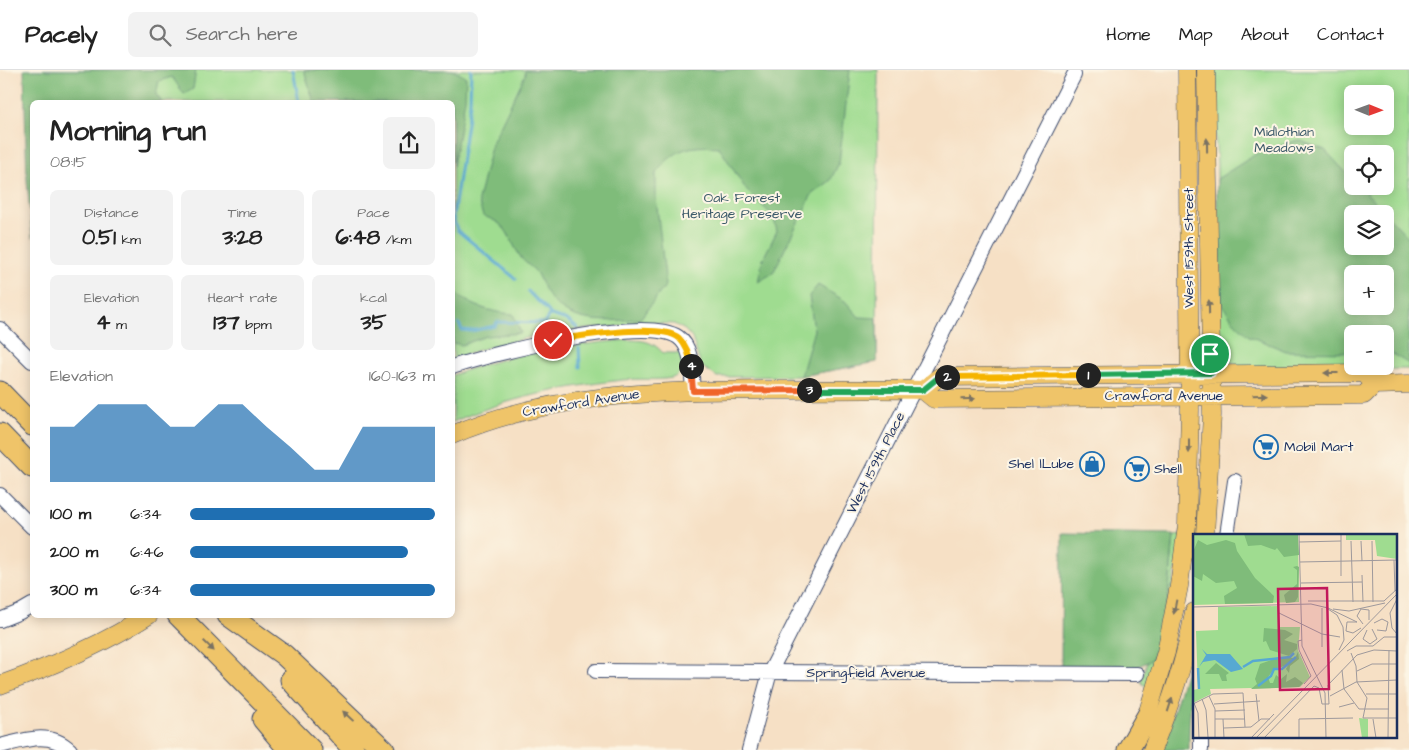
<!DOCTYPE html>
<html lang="en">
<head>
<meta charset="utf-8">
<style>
  :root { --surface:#fff; --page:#f2f2f2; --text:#222; --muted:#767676; --line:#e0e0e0; --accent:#1f6fb2 }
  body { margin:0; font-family:"Architects Daughter",sans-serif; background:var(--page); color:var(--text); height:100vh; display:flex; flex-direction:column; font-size:19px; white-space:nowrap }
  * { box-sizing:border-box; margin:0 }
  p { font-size:16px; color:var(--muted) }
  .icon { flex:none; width:28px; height:28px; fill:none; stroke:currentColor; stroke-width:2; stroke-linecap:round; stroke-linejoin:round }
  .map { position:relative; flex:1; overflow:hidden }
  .side { position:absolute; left:30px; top:30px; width:425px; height:518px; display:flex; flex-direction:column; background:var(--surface); border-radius:8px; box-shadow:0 2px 12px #0003 }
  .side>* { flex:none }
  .needle { width:32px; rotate:91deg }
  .tools { position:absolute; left:1344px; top:15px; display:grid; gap:10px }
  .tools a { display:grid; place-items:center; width:50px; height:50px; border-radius:8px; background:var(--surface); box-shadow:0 2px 12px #0003; font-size:25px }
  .pin { position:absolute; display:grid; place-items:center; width:42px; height:42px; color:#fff; margin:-21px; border:2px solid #fff; border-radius:50%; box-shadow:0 1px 5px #0007 }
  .km { position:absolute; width:25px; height:25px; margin:-12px; border-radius:50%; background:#222; color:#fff; font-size:14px; line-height:25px; text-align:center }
  .round { display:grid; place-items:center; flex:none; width:52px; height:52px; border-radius:8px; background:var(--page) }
  .overview { display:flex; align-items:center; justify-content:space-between; height:85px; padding:0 20px }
  h1 { font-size:28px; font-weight:800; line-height:38px }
  .figures { display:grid; grid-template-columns:repeat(3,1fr); gap:8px; height:85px; padding:5px 20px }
  .figures div { display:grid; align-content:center; border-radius:8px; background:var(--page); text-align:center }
  .figures b { font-size:21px; font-weight:800 }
  .figures small { font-size:14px; font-weight:400 }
  .figures p { font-size:14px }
  .chart { height:140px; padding:10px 20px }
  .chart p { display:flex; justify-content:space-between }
  .chart svg { width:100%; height:90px; margin-top:5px; fill:var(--accent); opacity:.7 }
  ul { padding:0 20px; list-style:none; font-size:16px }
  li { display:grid; grid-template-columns:80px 60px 1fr; align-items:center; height:38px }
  li i { height:12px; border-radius:6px; background:var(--accent) }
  header { display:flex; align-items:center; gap:30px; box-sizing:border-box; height:70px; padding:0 25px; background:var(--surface); border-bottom:1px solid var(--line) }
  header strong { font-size:24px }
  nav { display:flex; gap:28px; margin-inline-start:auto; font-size:18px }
  .search { width:350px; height:45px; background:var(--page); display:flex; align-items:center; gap:12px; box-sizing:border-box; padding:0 18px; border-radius:8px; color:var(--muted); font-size:19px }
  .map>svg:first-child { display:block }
  .green { fill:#9fdc90; stroke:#5d8677; fill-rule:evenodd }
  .forest { fill:#7fbc7a; stroke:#4d766c; fill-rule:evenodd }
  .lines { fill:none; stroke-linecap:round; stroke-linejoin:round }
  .stream { stroke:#57a9d2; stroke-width:3 }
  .minor-casing { stroke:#3c4a6d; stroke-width:16 }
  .major-casing { stroke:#3c4a6d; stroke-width:19 }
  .highway-casing { stroke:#3c4a6d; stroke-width:23 }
  .minor { stroke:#fff; stroke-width:14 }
  .major { stroke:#efc469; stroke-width:18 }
  .highway { stroke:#efc469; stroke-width:21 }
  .oneway { fill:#7a7263 }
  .split-1-casing { stroke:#fff; stroke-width:10 }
  .split-2-casing { stroke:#fff; stroke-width:10 }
  .split-3-casing { stroke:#fff; stroke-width:10 }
  .split-4-casing { stroke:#fff; stroke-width:10 }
  .split-5-casing { stroke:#fff; stroke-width:10 }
  .split-1 { stroke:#22a559; stroke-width:6 }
  .split-2 { stroke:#f5b400; stroke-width:6 }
  .split-3 { stroke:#22a559; stroke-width:6 }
  .split-4 { stroke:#f0652b; stroke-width:6 }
  .split-5 { stroke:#f5b400; stroke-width:6 }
  .labels { text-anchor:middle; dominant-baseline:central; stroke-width:4; stroke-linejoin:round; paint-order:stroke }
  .park-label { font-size:14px; fill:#3c5a6a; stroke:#fcf5e5 }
  .street-label { font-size:14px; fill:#1b2f5e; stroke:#fcf5e5 }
  .poi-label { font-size:14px; fill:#1b2f5e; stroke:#fcf5e5; text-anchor:start }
  .inset-river { fill:none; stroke:#57a9d2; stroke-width:2.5 }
  .inset-road { fill:none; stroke:#9e999c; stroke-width:1 }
  .view { fill:#c2185b; fill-opacity:0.15; stroke:#c2185b; stroke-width:2.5 }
  .inset-edge { fill:none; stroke:#1b2f5e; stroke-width:2.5 }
</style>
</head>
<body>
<header>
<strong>Pacely</strong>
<div class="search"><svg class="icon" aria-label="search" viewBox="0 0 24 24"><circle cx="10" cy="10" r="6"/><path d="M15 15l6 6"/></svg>Search here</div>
<nav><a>Home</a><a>Map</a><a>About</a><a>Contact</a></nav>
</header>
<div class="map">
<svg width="1409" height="680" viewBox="0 0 1409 680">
  <rect width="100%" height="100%" fill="#fcf5e5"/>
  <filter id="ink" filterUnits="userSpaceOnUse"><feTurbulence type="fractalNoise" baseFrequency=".02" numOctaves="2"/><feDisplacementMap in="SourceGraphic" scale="10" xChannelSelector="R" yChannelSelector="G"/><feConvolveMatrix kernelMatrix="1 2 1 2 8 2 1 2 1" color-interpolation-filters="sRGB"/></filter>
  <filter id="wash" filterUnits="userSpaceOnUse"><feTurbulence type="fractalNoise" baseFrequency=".0096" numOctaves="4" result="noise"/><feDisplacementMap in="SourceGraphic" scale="20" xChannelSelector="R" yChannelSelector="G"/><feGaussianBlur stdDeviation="1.12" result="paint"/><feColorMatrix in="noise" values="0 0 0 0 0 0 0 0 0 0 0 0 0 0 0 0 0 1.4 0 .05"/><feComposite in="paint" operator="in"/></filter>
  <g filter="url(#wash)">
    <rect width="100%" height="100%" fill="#f6e0c5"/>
    <path class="green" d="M 32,0 L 878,0 L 877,292 L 801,306 L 717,307 L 701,296 L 692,268 L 685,260 L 674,254 L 656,253 L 550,262 L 478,280 L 453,290 L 452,32 L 33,32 Z
      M 1212,0 L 1409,0 L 1409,299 L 1253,300 C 1233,296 1223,290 1218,270 L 1217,95 ZM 1352,24 L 1385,24 L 1385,56 L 1352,56 ZM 1352,84 L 1385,84 L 1385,116 L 1352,116 ZM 1352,144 L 1385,144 L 1385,176 L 1352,176 ZM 1352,204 L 1385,204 L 1385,236 L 1352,236 ZM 1352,264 L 1385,264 L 1385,296 L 1352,296 Z
      M 627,270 C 643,270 653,271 663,283 L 681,283 L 686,287 C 685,295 680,306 672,308 C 656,311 638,308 622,310 C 565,317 506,328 453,352 L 453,305 C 509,284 567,275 627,270 Z
      M 1183,465 L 1151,622 L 1141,612 L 1147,592 L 1153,589 L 1168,530 L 1174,466 Z"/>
    <path class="forest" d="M 24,0 L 196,0 L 193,19 L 184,24 L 172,7 L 159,11 L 156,25 L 162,32 L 32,32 L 32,168 L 27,110 Z
      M 304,0 L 452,0 L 466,7 L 465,29 L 453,96 L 452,32 L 314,32 Z
      M 525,0 L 850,0 L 839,93 L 830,111 L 812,124 L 773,203 L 758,212 L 763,189 L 777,161 L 773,146 L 747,121 L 719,77 C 688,75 676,78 656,103 L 656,128 L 666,215 L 640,249 C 609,251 573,256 551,229 C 544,221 541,211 536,202 C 531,196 523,192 520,186 C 507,166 509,154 483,146 L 478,130 L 492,73 L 525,5 Z
      M 1298,70 L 1325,80 L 1352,109 L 1352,116 L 1360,116 L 1409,168 L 1409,294 L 1391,283 L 1385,283 L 1385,264 L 1352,264 L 1352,282 L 1286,281 L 1249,266 L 1234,252 L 1217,227 L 1217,109 L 1256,84 ZM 1352,144 L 1385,144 L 1385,176 L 1352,176 ZM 1352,204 L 1385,204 L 1385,236 L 1352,236 Z
      M 818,215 L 845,231 L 859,247 L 877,248 L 877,292 L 801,306 L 814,260 L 809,226 Z
      M 453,220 C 469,236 490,242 513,244 L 521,263 L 486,266 L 462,275 L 453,273 Z
      M 1062,463 L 1174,465 L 1168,529 L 1153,589 L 1131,600 L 1061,598 Z
      M 1194,574 C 1194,610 1188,644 1189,680 L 1162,680 Z"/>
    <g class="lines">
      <path class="stream" d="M 293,0 L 299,32
        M 471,0 L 470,33 L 453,147 L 457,160 L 516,209
        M 528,221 C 535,230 545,235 551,245 L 567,250 L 577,258
        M 452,237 L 454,239
        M 459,254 L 462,260 L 471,261 L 495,256 L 497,252 L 545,253 L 548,246 L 551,245
        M 579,278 L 580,297"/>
    </g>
  </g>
  <g filter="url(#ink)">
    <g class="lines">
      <defs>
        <path id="minor" d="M 0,259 L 32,291
          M 452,297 C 492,284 643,244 678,267 C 694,278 691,304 693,321
          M 0,425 L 32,457
          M 1227,465 L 1235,411
          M 0,550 L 20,542 L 32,535
          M 596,601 L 1137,604
          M 1201,666 L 1201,680
          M 0,676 C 24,670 50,660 70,680
          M 749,680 L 770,602 L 1074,5"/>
        <path id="major" d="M 923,320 L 934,329 L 1364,325 L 1374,315 L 1409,314
          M 452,365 C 550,323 658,321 763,320 C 816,320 869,319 923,320 L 939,307 L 1365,303 L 1374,315
          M 1205,465 L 1212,345 L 1206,0
          M 0,615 C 53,596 102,575 149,545
          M 1143,658 L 1166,582 L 1179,516 L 1187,455 L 1190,340 L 1187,0
          M 1152,680 C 1170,635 1186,590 1194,542"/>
        <path id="highway" d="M 0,322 L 32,355
          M 0,364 L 32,397
          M 178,545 L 311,680
          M 228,545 L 284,585 L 384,680
          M 291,610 L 354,680
          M 263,649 L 289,680
          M 1128,680 L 1148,645"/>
      </defs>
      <use href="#minor" class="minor-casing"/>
      <use href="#major" class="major-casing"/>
      <use href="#highway" class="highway-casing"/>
      <use href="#minor" class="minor"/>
      <use href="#major" class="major"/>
      <use href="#highway" class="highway"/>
    </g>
    <defs><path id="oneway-solid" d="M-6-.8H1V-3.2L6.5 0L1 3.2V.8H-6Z" transform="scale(1.25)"/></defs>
    <g class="oneway">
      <use href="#oneway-solid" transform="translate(1207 75) rotate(-91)"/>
      <use href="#oneway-solid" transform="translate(1209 237) rotate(-91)"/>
      <use href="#oneway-solid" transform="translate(1331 303) rotate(180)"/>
      <use href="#oneway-solid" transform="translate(1260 325) rotate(-1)"/>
      <use href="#oneway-solid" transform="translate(968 329) rotate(-1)"/>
      <use href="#oneway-solid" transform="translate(1189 376) rotate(90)"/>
      <use href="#oneway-solid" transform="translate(1175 537) rotate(101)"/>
      <use href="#oneway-solid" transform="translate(209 576) rotate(45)"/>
      <use href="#oneway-solid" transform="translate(1170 635) rotate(-72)"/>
      <use href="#oneway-solid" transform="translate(348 646) rotate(-137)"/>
    </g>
  </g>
  <g class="lines" filter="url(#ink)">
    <defs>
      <path id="split-1" d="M 1088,305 L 1211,303 L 1210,284"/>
      <path id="split-2" d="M 947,307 L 1088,305"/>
      <path id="split-3" d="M 809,320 L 923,320 L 939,307 L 947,307"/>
      <path id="split-4" d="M 691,296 L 693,321 L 809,320"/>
      <path id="split-5" d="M 553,270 C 578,267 660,252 679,268 C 687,276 690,285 691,296"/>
    </defs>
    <use href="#split-1" class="split-1-casing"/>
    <use href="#split-2" class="split-2-casing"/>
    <use href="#split-3" class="split-3-casing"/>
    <use href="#split-4" class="split-4-casing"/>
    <use href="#split-5" class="split-5-casing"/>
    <use href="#split-1" class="split-1"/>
    <use href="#split-2" class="split-2"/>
    <use href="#split-3" class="split-3"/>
    <use href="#split-4" class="split-4"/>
    <use href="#split-5" class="split-5"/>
  </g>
  <defs>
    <symbol id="supermarket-ring" viewBox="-11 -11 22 22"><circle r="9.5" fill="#fcf5e5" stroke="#1f6fb2" stroke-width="1.5"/><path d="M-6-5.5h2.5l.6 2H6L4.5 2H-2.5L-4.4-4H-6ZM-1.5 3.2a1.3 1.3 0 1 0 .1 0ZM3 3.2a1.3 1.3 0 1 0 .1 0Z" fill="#1f6fb2"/></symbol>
    <symbol id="shop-ring" viewBox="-11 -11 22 22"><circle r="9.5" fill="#fcf5e5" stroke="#1f6fb2" stroke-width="1.5"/><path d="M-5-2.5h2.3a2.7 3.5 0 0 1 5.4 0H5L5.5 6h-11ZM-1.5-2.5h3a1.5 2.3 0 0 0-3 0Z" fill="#1f6fb2"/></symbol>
  </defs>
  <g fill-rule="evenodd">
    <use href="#supermarket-ring" x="1252" y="363" width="28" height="28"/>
    <use href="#shop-ring" x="1078" y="380" width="28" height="28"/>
    <use href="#supermarket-ring" x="1123" y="385" width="28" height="28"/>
  </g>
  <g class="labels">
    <g class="park-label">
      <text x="1284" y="62">Midlothian<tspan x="1284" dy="16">Meadows</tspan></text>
      <text x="742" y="128">Oak Forest<tspan x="742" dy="16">Heritage Preserve</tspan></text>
    </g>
    <g class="street-label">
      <text transform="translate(1189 178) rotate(-90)">West 159th Street</text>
      <text x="1164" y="326">Crawford Avenue</text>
      <text transform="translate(581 333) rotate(-9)">Crawford Avenue</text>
      <text transform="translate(876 393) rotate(-63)">West 159th Place</text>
      <text x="866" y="603">Springfield Avenue</text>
    </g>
    <g class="poi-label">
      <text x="1284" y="377">Mobil Mart</text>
      <text x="1074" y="394" text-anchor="end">Shel lLube</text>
      <text x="1154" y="399">Shell</text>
    </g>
  </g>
  <g transform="translate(1193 464)">
    <rect width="204" height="204" fill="#f6e0c5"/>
    <path d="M 0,0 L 105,0 L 106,68 L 0,71 ZM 153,0 L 204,0 L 204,25 L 184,22 L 182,6 L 153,6 ZM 85,72 L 86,93 L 107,93 L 105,116 L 117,143 L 107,153 L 17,155 L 18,160 L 0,169 L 0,156 L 5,155 L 3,97 L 25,96 L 25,73 ZM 166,184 L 175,185 L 175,204 L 169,204 Z" fill="#9fdc90"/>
    <path d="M 51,0 L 105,0 L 106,21 L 91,23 L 84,14 L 82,16 L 68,11 L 55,12 ZM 5,6 L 14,11 L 33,6 L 42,9 L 44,17 L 62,44 L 81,62 L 80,69 L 32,70 L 31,62 L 44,54 L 41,47 L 23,49 L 10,40 L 9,47 L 0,42 L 0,18 ZM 104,32 L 106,33 L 105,63 L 102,68 L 93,69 L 91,61 L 104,50 L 104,36 L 100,33 ZM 71,94 L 92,96 L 100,100 L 91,106 L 104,110 L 104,115 L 96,122 L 77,116 L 73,107 L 70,108 ZM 105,118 L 106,125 L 97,132 L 96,139 L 93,135 L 95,131 L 81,135 L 75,143 L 77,149 L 80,149 L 83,141 L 88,145 L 94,140 L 93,148 L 102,143 L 110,149 L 106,153 L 58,155 L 64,150 L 62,145 L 67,130 L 87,123 L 102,124 ZM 23,129 L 36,139 L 33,141 L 34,147 L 29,147 L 26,140 L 12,140 Z" fill="#7fbc7a"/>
    <path d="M 9,115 L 14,120 L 37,120 L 50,135 L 38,138 L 22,126 L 10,128 L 6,133 L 13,121 Z" fill="#57a9d2"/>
    <path class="inset-river" d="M 50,133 L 60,127 L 97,123 L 101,119M 5,134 L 6,155M 65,152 L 78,142 L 81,135 L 89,135 L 103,123"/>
    <path class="inset-road" d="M 106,0 L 109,112 L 132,159 L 133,204M 148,0 L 148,42M 158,7 L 160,68M 168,7 L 169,27M 179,7 L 180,68M 106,8 L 148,7M 201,26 L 202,57M 107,28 L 204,26M 169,41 L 170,68M 108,49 L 169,48M 204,65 L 197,79 L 199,94 L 204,100M 115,67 L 191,67 L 204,55M 0,73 L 118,70 L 135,74 L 164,88M 132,73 L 144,81 L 150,93 L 151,106 L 146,116M 129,74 L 129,113M 140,75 L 156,77 L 192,69M 86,79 L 129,100 L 147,103M 164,88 L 154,88 L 153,97 L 160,99 L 168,94M 181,89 L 189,85 L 195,88 L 193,97 L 184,96M 170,90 L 164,82 L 168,75 L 176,76 L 176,86M 174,96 L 170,105 L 177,110 L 184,105 L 179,95M 109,106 L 105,107 L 106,116 L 118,142 L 111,150M 154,117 L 163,112 L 180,112 L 191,103 L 204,103M 158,119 L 163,132 L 164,148 L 174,164 L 170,184 L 204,184M 149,136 L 151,155 L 166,175 L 196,175M 164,137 L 179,130 L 204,130M 63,160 L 66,187M 173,160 L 204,160M 16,162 L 22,175 L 22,204M 137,162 L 163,148 L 204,146M 9,165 L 13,176 L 15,203M 1,169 L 5,179 L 6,204M 0,170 L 20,160 L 50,159 L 52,193M 21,170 L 67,167M 146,173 L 161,169M 22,177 L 52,176M 22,185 L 52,185M 30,185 L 31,204M 180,185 L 183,204M 31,194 L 58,193 L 68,185 L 77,185M 58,204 L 81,180M 63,204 L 204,60M 71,204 L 121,152 L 126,154 L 129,170 L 136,170 L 135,151 L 164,121 L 181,116 L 204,117M 106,204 L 106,185 L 160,184M 195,204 L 196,116"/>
    <path class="view" d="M 134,54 L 136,155 L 87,156 L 85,55 Z"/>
    <rect width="204" height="204" class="inset-edge"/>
  </g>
</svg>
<div class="tools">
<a><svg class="needle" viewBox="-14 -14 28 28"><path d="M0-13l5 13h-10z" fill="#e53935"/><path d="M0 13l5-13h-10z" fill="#767676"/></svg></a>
<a><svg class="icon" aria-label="locate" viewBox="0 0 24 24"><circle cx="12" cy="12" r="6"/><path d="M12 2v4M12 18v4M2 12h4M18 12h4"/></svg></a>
<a><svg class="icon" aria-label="layers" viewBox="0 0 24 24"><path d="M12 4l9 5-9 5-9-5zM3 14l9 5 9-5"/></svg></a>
<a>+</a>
<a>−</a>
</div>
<div class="pin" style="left:1210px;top:284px;background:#1e9e55"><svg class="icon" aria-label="arrive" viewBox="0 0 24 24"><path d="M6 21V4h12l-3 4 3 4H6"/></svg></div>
<div class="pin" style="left:553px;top:270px;background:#d93025"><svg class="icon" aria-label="check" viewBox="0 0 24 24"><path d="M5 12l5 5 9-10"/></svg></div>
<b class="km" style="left:1088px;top:305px">1</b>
<b class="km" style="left:947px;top:307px">2</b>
<b class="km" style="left:809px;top:320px">3</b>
<b class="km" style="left:691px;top:296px">4</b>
<section class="side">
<div class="overview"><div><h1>Morning run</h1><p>08:15</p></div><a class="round"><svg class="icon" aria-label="share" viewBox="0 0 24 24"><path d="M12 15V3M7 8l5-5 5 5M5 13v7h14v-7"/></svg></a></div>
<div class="figures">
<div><p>Distance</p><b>0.51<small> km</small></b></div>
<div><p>Time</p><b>3:28</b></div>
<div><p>Pace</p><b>6:48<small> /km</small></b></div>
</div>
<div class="figures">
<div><p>Elevation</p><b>4<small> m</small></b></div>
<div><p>Heart rate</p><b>137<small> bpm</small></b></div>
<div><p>kcal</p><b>35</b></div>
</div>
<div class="chart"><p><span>Elevation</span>160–163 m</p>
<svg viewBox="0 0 160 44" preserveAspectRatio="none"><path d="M0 44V17L10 17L20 6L30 6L40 6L50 17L60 17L70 6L80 6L90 17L100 27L110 38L120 38L130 17L140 17L150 17L160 17V44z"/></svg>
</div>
<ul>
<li><b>100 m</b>6:34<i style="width:100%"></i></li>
<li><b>200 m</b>6:46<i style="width:89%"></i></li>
<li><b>300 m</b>6:34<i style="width:100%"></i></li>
</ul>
</section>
</div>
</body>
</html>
